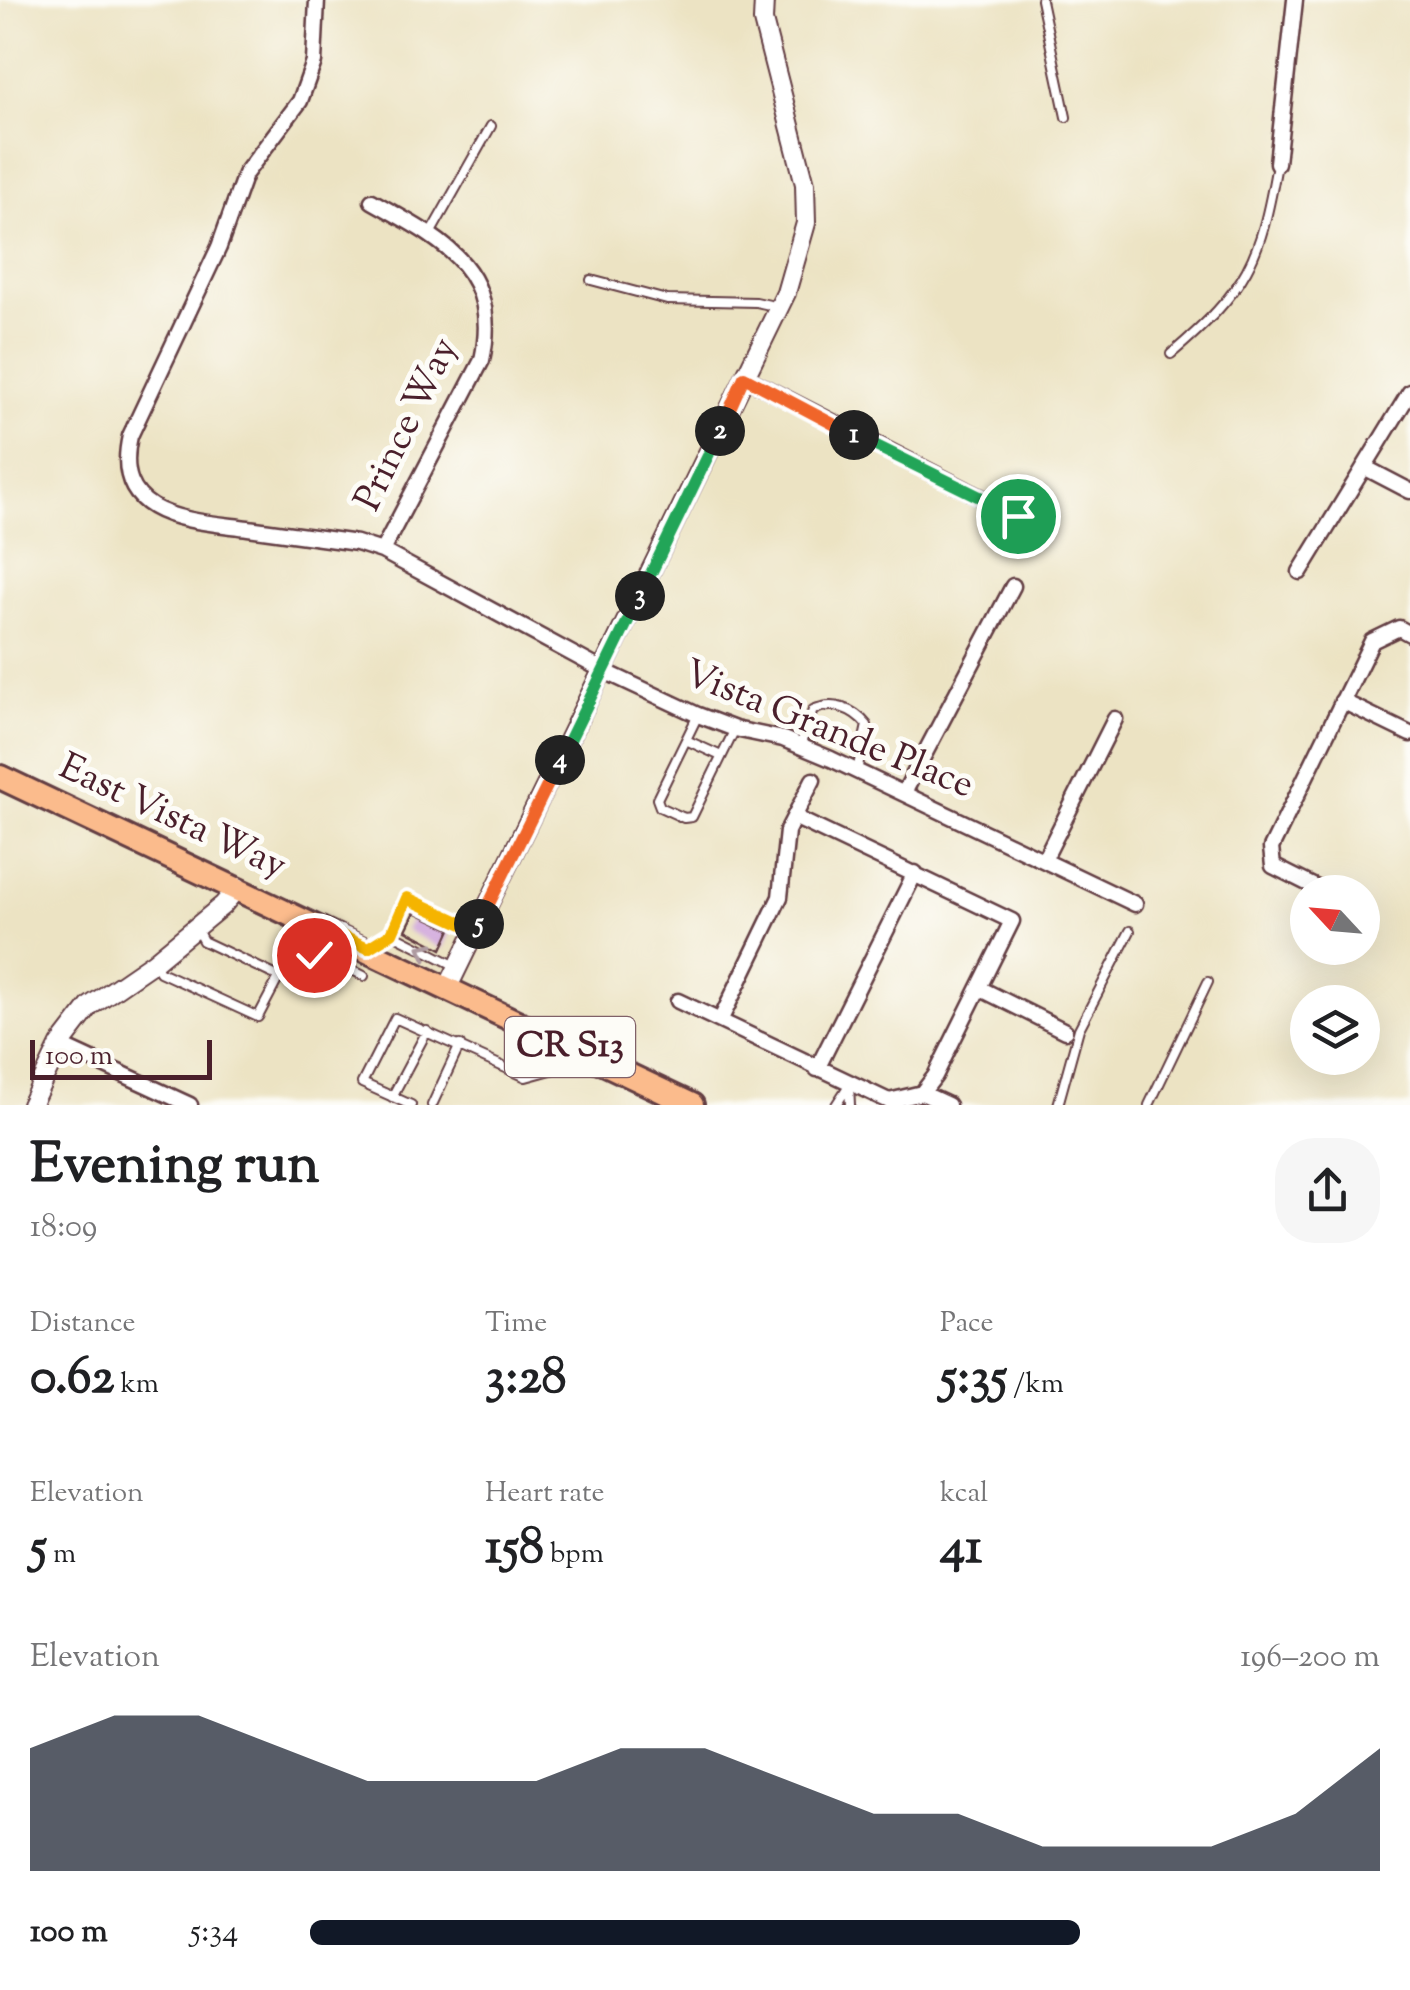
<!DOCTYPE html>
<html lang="en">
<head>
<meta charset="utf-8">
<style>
  :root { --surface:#fff; --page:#f6f6f6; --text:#202124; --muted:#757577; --accent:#111827 }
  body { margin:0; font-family:"Sorts Mill Goudy",serif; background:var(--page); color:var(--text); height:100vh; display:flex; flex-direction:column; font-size:38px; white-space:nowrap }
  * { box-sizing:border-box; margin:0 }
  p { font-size:32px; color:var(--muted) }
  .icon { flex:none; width:55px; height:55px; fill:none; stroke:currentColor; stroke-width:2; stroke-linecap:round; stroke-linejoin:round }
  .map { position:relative; height:1105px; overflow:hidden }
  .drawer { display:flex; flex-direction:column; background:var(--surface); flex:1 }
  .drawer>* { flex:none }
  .needle { width:65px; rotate:296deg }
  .fabs { position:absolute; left:1290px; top:875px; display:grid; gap:20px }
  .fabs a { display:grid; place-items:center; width:90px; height:90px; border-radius:50%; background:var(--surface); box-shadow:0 10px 40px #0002; font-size:50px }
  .scale { position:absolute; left:30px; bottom:25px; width:182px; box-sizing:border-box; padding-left:10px; border:5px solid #4a1f2b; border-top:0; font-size:28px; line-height:35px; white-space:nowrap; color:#4a1f2b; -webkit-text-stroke:8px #fdfcf7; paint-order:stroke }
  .pin { position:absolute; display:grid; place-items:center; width:85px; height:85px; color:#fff; margin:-42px; border:5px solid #fff; border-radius:50%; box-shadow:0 2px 10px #0007 }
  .km { position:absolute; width:50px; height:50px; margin:-25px; border-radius:50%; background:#222; color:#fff; font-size:28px; line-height:50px; text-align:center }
  .round { display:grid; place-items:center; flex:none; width:105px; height:105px; border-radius:40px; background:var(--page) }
  .headline { display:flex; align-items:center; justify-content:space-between; height:170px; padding:0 30px }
  h1 { font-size:55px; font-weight:700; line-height:75px }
  .stats { display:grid; grid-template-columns:repeat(3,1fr); gap:15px; height:170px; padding:10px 30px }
  .stats div { display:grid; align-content:center }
  .stats b { font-size:50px; font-weight:700 }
  .stats small { font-size:28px; font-weight:400 }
  .stats p { font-size:28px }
  .chart { height:280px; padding:20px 30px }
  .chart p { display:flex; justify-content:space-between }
  .chart svg { width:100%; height:180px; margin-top:10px; fill:var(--accent); opacity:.7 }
  ul { padding:0 30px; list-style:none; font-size:32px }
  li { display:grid; grid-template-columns:160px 120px 1fr; align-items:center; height:75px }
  li i { height:25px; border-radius:12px; background:var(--accent) }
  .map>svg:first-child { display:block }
  .building { fill:#d6b1df }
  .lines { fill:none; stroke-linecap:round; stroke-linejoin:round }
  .service-casing { stroke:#623c42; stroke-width:12 }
  .minor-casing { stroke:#623c42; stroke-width:19 }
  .tertiary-casing { stroke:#623c42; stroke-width:22 }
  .primary-casing { stroke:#623c42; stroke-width:28 }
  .service { stroke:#fff; stroke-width:8 }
  .minor { stroke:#fff; stroke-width:14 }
  .tertiary { stroke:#fff; stroke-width:18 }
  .primary { stroke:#fbbb8c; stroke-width:22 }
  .oneway { stroke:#ae9aa0 }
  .split-1-casing { stroke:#fff; stroke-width:20 }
  .split-2-casing { stroke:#fff; stroke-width:20 }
  .split-3-casing { stroke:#fff; stroke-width:20 }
  .split-4-casing { stroke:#fff; stroke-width:20 }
  .split-5-casing { stroke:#fff; stroke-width:20 }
  .split-6-casing { stroke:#fff; stroke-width:20 }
  .split-7-casing { stroke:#fff; stroke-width:20 }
  .split-1 { stroke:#22a559; stroke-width:12 }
  .split-2 { stroke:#f0652b; stroke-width:12 }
  .split-3 { stroke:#22a559; stroke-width:12 }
  .split-4 { stroke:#22a559; stroke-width:12 }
  .split-5 { stroke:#f0652b; stroke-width:12 }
  .split-6 { stroke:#f5b400; stroke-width:12 }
  .split-7 { stroke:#f5b400; stroke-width:12 }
  .labels { text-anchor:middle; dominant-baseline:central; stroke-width:10; stroke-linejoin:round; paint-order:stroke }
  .shield { fill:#fdfcf7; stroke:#806168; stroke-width:2.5 }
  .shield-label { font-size:35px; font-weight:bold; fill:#4a1f2b }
  .street-label { font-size:38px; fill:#4a1f2b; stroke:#fdfcf7 }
</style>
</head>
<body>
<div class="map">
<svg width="1410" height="1105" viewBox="0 0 1410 1105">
  <rect width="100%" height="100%" fill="#fdfcf7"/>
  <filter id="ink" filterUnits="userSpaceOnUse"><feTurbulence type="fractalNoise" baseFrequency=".01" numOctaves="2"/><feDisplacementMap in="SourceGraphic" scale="20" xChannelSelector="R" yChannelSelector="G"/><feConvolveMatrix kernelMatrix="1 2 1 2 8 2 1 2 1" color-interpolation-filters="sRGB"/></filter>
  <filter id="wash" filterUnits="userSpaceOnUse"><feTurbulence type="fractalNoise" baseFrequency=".0048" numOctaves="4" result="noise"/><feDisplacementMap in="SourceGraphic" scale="40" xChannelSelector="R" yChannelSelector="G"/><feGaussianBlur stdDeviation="2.25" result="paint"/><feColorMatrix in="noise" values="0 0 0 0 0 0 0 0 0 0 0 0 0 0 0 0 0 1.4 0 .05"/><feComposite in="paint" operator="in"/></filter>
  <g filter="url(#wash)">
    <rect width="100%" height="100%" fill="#ece3c3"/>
    <g id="blocks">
      <path class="building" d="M 415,912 L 451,929 L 442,949 L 406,930 Z"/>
    </g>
  </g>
  <g filter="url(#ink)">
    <use href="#blocks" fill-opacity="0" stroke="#623c42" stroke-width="2.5"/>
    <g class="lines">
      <defs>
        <path id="service" d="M 1041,0 L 1066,117
          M 430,234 L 491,126
          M 591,280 L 667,300 L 756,302 L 779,307
          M 1171,354 C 1248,288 1260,261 1277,164
          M 698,715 L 657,799 L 660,807 L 684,818 L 692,817 L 735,729
          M 686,740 L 721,756
          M 800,746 L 813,710 C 833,701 853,708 867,725 L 857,771
          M 391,933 L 458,967
          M 371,946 L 391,933 L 407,898 L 476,930
          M 317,952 L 364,976
          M 154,962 L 160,972 L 258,1017 L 279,977 L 203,941 L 196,928
          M 279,977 L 314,955 L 326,934
          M 849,1085 L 850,1105
          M 392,1097 L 427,1031
          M 411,1105 L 362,1083 L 395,1018 L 526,1077 L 555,1069 L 563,1048
          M 432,1105 L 460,1045
          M 836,1105 L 849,1085
          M 1058,1105 L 1079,1029 L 1130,931
          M 1149,1105 L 1208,982"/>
        <path id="minor" d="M 317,0 L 314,62 L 300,101 L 245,174 L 219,247 L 130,436 C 111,519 188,520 248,528 C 284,533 321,538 357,543 L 382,551 L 604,671 L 698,715 L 735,729 L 783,739 L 831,759 L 1135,904
          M 1277,163 L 1295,0
          M 372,201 C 441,240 502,268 482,360 L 382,551
          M 744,377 L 1018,516
          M 1364,467 L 1410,491
          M 1300,572 L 1410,392
          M 1342,701 L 1410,734
          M 904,793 L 1013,586
          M 1044,860 L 1115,719
          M 1325,892 L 1273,866 L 1271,848 L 1372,641 L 1399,628 L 1410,634
          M 1362,912 L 1368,914
          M 979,988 L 1065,1031
          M 678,1001 L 889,1101 L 922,1093 L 935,1076 L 1012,921 L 794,817
          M 720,1021 L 780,897 L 787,831 L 813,780
          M 60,1045 L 190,1105
          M 817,1069 L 915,873
          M 922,1093 L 948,1105"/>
        <path id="tertiary" d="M 448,987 L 786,293 L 806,223 L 805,184 L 763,21 L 764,0
          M 31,1105 L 60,1045 L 90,1006 L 154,962 L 223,905 L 238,887"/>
        <path id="primary" d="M 0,777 L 692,1105"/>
      </defs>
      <use href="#service" class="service-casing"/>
      <use href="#minor" class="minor-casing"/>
      <use href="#tertiary" class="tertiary-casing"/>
      <use href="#primary" class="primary-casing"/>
      <use href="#service" class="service"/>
      <use href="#minor" class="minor"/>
      <use href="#tertiary" class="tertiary"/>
      <use href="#primary" class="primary"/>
    </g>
    <defs><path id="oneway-chevron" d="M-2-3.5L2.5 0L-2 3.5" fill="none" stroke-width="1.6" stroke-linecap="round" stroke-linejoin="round" transform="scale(2.5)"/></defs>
    <use class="oneway" href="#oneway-chevron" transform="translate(425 950) rotate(-153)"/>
  </g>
  <g class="lines" filter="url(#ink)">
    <defs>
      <path id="split-1" d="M 854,435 L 1018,516"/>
      <path id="split-2" d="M 720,431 L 744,377 L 854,435"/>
      <path id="split-3" d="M 640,596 L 720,431"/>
      <path id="split-4" d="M 560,760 L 640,596"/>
      <path id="split-5" d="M 479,924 L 560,760"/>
      <path id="split-6" d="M 339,935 L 368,948 L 392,933 L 407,898 L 476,930 L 479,924"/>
      <path id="split-7" d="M 314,955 L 328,930 L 339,935"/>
    </defs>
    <use href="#split-1" class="split-1-casing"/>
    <use href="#split-2" class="split-2-casing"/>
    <use href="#split-3" class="split-3-casing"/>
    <use href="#split-4" class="split-4-casing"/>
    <use href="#split-5" class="split-5-casing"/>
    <use href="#split-6" class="split-6-casing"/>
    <use href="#split-7" class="split-7-casing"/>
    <use href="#split-1" class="split-1"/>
    <use href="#split-2" class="split-2"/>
    <use href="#split-3" class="split-3"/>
    <use href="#split-4" class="split-4"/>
    <use href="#split-5" class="split-5"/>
    <use href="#split-6" class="split-6"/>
    <use href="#split-7" class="split-7"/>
  </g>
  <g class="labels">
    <rect class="shield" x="505" y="1017" width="130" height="60" rx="8"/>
    <g class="shield-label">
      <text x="570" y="1047">CR S13</text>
    </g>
    <g class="street-label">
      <text transform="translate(408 425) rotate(-64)">Prince Way</text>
      <text transform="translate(828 731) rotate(22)">Vista Grande Place</text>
      <text transform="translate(172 818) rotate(25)">East Vista Way</text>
    </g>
  </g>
</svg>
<div class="fabs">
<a><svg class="needle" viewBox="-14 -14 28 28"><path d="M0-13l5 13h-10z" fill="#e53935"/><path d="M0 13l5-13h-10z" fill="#757577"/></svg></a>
<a><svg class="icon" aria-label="layers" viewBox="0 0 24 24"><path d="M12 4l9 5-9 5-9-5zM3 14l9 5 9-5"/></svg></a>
</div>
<div class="scale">100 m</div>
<div class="pin" style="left:1018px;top:516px;background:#1e9e55"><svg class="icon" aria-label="arrive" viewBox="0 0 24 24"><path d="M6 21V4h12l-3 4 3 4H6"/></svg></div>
<div class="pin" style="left:314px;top:955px;background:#d93025"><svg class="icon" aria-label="check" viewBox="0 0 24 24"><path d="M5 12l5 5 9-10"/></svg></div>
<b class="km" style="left:854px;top:435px">1</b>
<b class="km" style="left:720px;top:431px">2</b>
<b class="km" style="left:640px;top:596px">3</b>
<b class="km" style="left:560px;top:760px">4</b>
<b class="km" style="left:479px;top:924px">5</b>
</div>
<section class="drawer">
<div class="headline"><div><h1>Evening run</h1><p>18:09</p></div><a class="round"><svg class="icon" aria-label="share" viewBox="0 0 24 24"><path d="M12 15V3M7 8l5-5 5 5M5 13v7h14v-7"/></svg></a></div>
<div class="stats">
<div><p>Distance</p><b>0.62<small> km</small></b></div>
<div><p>Time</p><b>3:28</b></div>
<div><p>Pace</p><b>5:35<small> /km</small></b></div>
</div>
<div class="stats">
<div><p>Elevation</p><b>5<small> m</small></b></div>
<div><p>Heart rate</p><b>158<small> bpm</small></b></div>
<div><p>kcal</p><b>41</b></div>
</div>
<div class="chart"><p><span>Elevation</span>196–200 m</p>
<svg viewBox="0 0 160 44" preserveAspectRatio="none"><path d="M0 44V14L10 6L20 6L30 14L40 22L50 22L60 22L70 14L80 14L90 22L100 30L110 30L120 38L130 38L140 38L150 30L160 14V44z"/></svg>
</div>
<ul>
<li><b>100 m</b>5:34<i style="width:72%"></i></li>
</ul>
</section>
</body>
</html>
